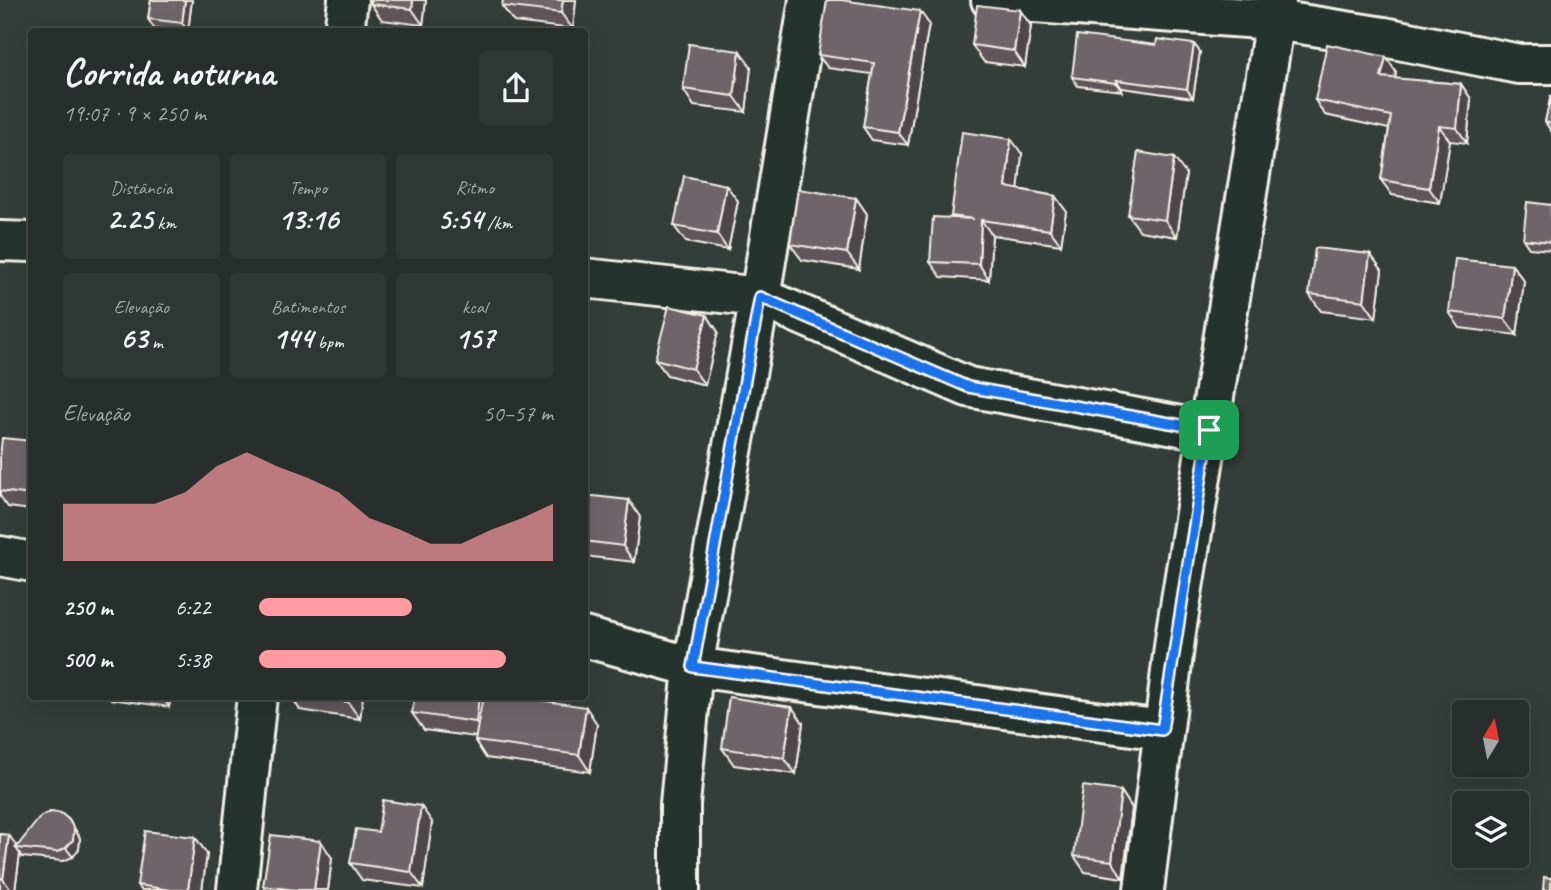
<!DOCTYPE html>
<html lang="pt">
<head>
<meta charset="utf-8">
<style>
  :root { --surface:#272e2b; --page:#2f3633; --text:#f1f3f6; --muted:#a4a8a9; --line:#434a47; --accent:#ff9aa2 }
  body { margin:0; font-family:Caveat,sans-serif; background:var(--page); color:var(--text); height:100vh; display:flex; flex-direction:column; font-size:26px; white-space:nowrap }
  * { box-sizing:border-box; margin:0 }
  p { font-size:23px; color:var(--muted) }
  .icon { flex:none; width:38px; height:38px; fill:none; stroke:currentColor; stroke-width:2; stroke-linecap:round; stroke-linejoin:round }
  .map { position:relative; flex:1; overflow:hidden }
  .sheet { position:absolute; left:28px; top:28px; width:560px; height:672px; display:flex; flex-direction:column; background:var(--surface); border-radius:7px; box-shadow:0 7px 28px #0002,0 0 0 2px var(--line) }
  .sheet>* { flex:none }
  .needle { width:46px; rotate:10deg }
  .buttons { position:absolute; left:1452px; top:700px; display:grid; gap:14px }
  .buttons a { display:grid; place-items:center; width:77px; height:77px; border-radius:7px; background:var(--surface); box-shadow:0 7px 28px #0002,0 0 0 2px var(--line); font-size:35px }
  .pin { position:absolute; display:grid; place-items:center; width:60px; height:60px; color:#fff; margin:-30px; border-radius:14px; box-shadow:0 4px 10px #0006 }
  .round { display:grid; place-items:center; flex:none; width:74px; height:74px; border-radius:7px; background:var(--page) }
  .headline { display:flex; align-items:center; justify-content:space-between; height:119px; padding:0 35px }
  h1 { font-size:38px; font-weight:700; line-height:52px }
  .figures { display:grid; grid-template-columns:repeat(3,1fr); gap:10px; height:119px; padding:7px 35px }
  .figures div { display:grid; align-content:center; border-radius:7px; background:var(--page); text-align:center }
  .figures b { font-size:30px; font-weight:700 }
  .figures small { font-size:19px; font-weight:400 }
  .figures p { font-size:19px }
  .chart { height:196px; padding:14px 35px }
  .chart p { display:flex; justify-content:space-between }
  .chart svg { width:100%; height:126px; margin-top:7px; fill:var(--accent); opacity:.7 }
  ul { padding:0 35px; list-style:none; font-size:23px }
  li { display:grid; grid-template-columns:112px 84px 1fr; align-items:center; height:52px }
  li i { height:18px; border-radius:9px; background:var(--accent) }
  .map>svg:first-child { display:block }
  .lines { fill:none; stroke-linecap:round; stroke-linejoin:round }
  .minor-casing { stroke:#f4f1e8; stroke-width:44 }
  .minor { stroke:#26332d; stroke-width:38 }
  .wall { fill:#5f575c; stroke:#f4f1e8; stroke-width:2 }
  .shaded-wall { fill:#4d474b; stroke:#f4f1e8; stroke-width:2 }
  .building { fill:#6e656b; stroke:#f4f1e8; stroke-width:2 }
  .route-casing { stroke:#fff; stroke-width:14 }
  .route { stroke:#1a73e8; stroke-width:9 }
</style>
</head>
<body>
<div class="map">
<svg width="1551" height="890" viewBox="0 0 1551 890">
  <rect width="100%" height="100%" fill="#343d39"/>
  <filter id="ink" filterUnits="userSpaceOnUse"><feTurbulence type="fractalNoise" baseFrequency=".0143" numOctaves="2"/><feDisplacementMap in="SourceGraphic" scale="14" xChannelSelector="R" yChannelSelector="G"/><feConvolveMatrix kernelMatrix="1 2 1 2 8 2 1 2 1" color-interpolation-filters="sRGB"/></filter>
  <g filter="url(#ink)">
    <g class="lines">
      <defs>
        <path id="minor" d="M 991,0 L 1275,20 L 1384,37 L 1519,64 L 1551,64
          M 344,32 L 348,0
          M 0,241 L 32,242
          M 584,278 L 760,297 L 968,387 L 1208,431
          M 0,556 L 32,562
          M 584,637 L 693,667 L 1162,730
          M 237,890 L 257,696
          M 680,890 L 680,804 L 693,667 L 760,297 L 809,0
          M 1144,890 L 1176,631 L 1275,20 L 1276,0"/>
      </defs>
      <use href="#minor" class="minor-casing"/>
      <use href="#minor" class="minor"/>
    </g>
    <path class="wall" d="M 151,0 L 192,0 L 188,31 L 154,28 L 148,19 Z
      M 426,0 L 423,25 L 382,20 L 371,4 Z
      M 576,0 L 573,29 L 514,22 L 502,6 Z
      M 1020,10 L 1031,26 L 1025,67 L 984,62 L 972,45 Z
      M 929,24 L 908,145 L 872,140 L 863,127 L 872,74 L 828,68 L 818,55 Z
      M 1194,44 L 1200,52 L 1193,98 L 1122,88 L 1122,91 L 1078,86 L 1072,77 L 1156,45 Z
      M 751,67 L 746,112 L 694,106 L 683,89 Z
      M 1396,72 L 1395,79 L 1461,84 L 1471,99 L 1467,143 L 1450,141 L 1440,203 L 1392,195 L 1381,180 L 1389,129 L 1325,115 L 1315,100 Z
      M 1551,95 L 1551,131 L 1545,122 Z
      M 1022,154 L 1018,189 L 1055,196 L 1066,211 L 1061,245 L 992,235 L 989,280 L 941,277 L 930,262 L 952,218 L 951,216 Z
      M 1186,174 L 1177,237 L 1140,231 L 1128,215 Z
      M 856,198 L 867,214 L 859,269 L 802,260 L 790,244 Z
      M 738,201 L 728,250 L 686,242 L 674,226 Z
      M 1551,205 L 1551,250 L 1529,248 L 1523,239 Z
      M 1370,254 L 1382,270 L 1376,318 L 1321,311 L 1309,294 Z
      M 1512,265 L 1524,281 L 1517,335 L 1460,328 L 1449,312 Z
      M 707,315 L 718,332 L 705,385 L 667,375 L 655,359 Z
      M 32,441 L 32,510 L 8,507 L 0,496 L 0,458 Z
      M 584,495 L 640,517 L 634,562 L 584,556 Z
      M 109,696 L 171,696 L 169,707 L 111,699 Z
      M 291,696 L 363,696 L 360,719 L 300,710 Z
      M 412,713 L 597,724 L 590,772 L 486,758 L 475,741 L 476,737 L 424,730 Z
      M 803,723 L 796,774 L 734,765 L 722,748 Z
      M 1121,791 L 1132,808 L 1123,878 L 1085,872 L 1074,856 Z
      M 432,822 L 423,888 L 362,880 L 350,863 L 378,832 Z
      M 75,829 L 80,838 L 79,849 L 73,857 L 63,861 L 22,857 L 20,854 L 15,890 L 0,890 L 0,834 L 17,847 Z
      M 195,837 L 207,854 L 202,890 L 141,890 L 137,885 Z
      M 332,858 L 328,890 L 266,890 L 263,886 Z"/>
    <path class="shaded-wall" d="M 185,0 L 192,0 L 188,31 L 182,23 Z
      M 413,0 L 426,0 L 423,25 L 412,9 Z
      M 563,0 L 576,0 L 573,29 L 561,13 Z
      M 1020,10 L 1031,26 L 1025,67 L 1014,51 Z
      M 920,11 L 929,24 L 908,145 L 898,132 Z
      M 1194,44 L 1200,52 L 1193,98 L 1187,89 Z
      M 740,51 L 751,67 L 746,112 L 734,96 Z
      M 1386,57 L 1396,72 L 1392,92 L 1381,77 Z
      M 1116,80 L 1122,88 L 1122,91 L 1116,83 Z
      M 1461,84 L 1471,99 L 1467,143 L 1457,128 Z
      M 1439,126 L 1450,141 L 1440,203 L 1429,188 Z
      M 1011,139 L 1022,154 L 1017,202 L 1006,187 Z
      M 1174,158 L 1186,174 L 1177,237 L 1165,220 Z
      M 726,185 L 738,201 L 728,250 L 717,234 Z
      M 1055,196 L 1066,211 L 1061,245 L 1050,230 Z
      M 856,198 L 867,214 L 859,269 L 847,253 Z
      M 981,220 L 992,235 L 989,280 L 979,264 Z
      M 1370,254 L 1382,270 L 1376,318 L 1364,301 Z
      M 1512,265 L 1524,281 L 1517,335 L 1505,319 Z
      M 707,315 L 718,332 L 705,385 L 693,369 Z
      M 629,500 L 640,517 L 634,562 L 623,546 Z
      M 162,696 L 171,696 L 169,707 Z
      M 349,696 L 363,696 L 360,719 L 348,702 Z
      M 479,696 L 493,696 L 487,739 L 476,722 Z
      M 586,707 L 597,724 L 590,772 L 579,755 Z
      M 792,707 L 803,723 L 796,774 L 784,758 Z
      M 1121,791 L 1132,808 L 1123,878 L 1112,861 Z
      M 421,806 L 432,822 L 423,888 L 411,872 Z
      M 69,820 L 80,838 L 79,849 L 73,857 L 66,848 Z
      M 9,835 L 18,848 L 16,848 L 20,854 L 15,890 L 11,890 L 3,879 Z
      M 195,837 L 207,854 L 202,890 L 188,890 Z
      M 321,841 L 332,858 L 328,890 L 314,890 Z"/>
    <path class="building" d="M 151,0 L 185,0 L 182,23 L 148,19 Z
      M 371,0 L 413,0 L 412,9 L 371,4 Z
      M 503,0 L 563,0 L 561,13 L 502,6 Z
      M 827,0 L 841,0 L 920,11 L 898,132 L 863,127 L 874,63 L 818,55 Z
      M 977,5 L 1020,10 L 1014,51 L 972,45 Z
      M 1077,35 L 1156,45 L 1157,39 L 1194,44 L 1187,89 L 1116,80 L 1116,83 L 1072,77 Z
      M 689,44 L 740,51 L 734,96 L 683,89 Z
      M 1327,44 L 1386,57 L 1381,77 L 1461,84 L 1457,128 L 1439,126 L 1429,188 L 1381,180 L 1391,116 L 1315,100 Z
      M 1551,95 L 1551,124 L 1545,122 Z
      M 962,132 L 1011,139 L 1006,187 L 1055,196 L 1050,230 L 981,220 L 979,264 L 930,262 L 933,217 L 974,219 L 951,216 Z
      M 1138,152 L 1174,158 L 1165,220 L 1128,215 Z
      M 684,176 L 726,185 L 717,234 L 674,226 Z
      M 798,189 L 856,198 L 847,253 L 790,244 Z
      M 1527,202 L 1551,205 L 1551,242 L 1523,239 Z
      M 1315,248 L 1370,254 L 1364,301 L 1309,294 Z
      M 1455,259 L 1512,265 L 1505,319 L 1449,312 Z
      M 669,306 L 707,315 L 693,369 L 655,359 Z
      M 2,438 L 32,441 L 32,495 L 0,491 L 0,458 Z
      M 584,495 L 629,500 L 623,546 L 584,541 Z
      M 309,696 L 349,696 L 348,702 Z
      M 415,696 L 479,696 L 476,722 L 412,713 Z
      M 483,696 L 512,696 L 586,707 L 579,755 L 475,741 Z
      M 729,697 L 792,707 L 784,758 L 722,748 Z
      M 1083,786 L 1121,791 L 1112,861 L 1074,856 Z
      M 383,800 L 421,806 L 411,872 L 350,863 L 356,829 L 378,832 Z
      M 50,812 L 61,813 L 69,820 L 74,829 L 73,840 L 66,848 L 57,852 L 16,848 L 41,816 Z
      M 145,831 L 195,837 L 188,890 L 171,890 L 137,885 Z
      M 0,834 L 9,835 L 3,879 L 0,878 Z
      M 271,835 L 321,841 L 314,890 L 296,890 L 263,886 Z
      M 1544,877 L 1551,878 L 1551,890 L 1543,890 Z"/>
  </g>
  <g class="lines" filter="url(#ink)">
    <defs>
      <path id="route" d="M 760,297 L 968,387 L 1209,430 L 1162,730 L 693,667 Z"/>
    </defs>
    <use href="#route" class="route-casing"/>
    <use href="#route" class="route"/>
  </g>
</svg>
<div class="buttons">
<a><svg class="needle" viewBox="-14 -14 28 28"><path d="M0-13l5 13h-10z" fill="#e53935"/><path d="M0 13l5-13h-10z" fill="#a4a8a9"/></svg></a>
<a><svg class="icon" aria-label="layers" viewBox="0 0 24 24"><path d="M12 4l9 5-9 5-9-5zM3 14l9 5 9-5"/></svg></a>
</div>
<div class="pin" style="left:1209px;top:430px;background:#1e9e55"><svg class="icon" aria-label="arrive" viewBox="0 0 24 24"><path d="M6 21V4h12l-3 4 3 4H6"/></svg></div>
<section class="sheet">
<div class="headline"><div><h1>Corrida noturna</h1><p>19:07 · 9 × 250 m</p></div><a class="round"><svg class="icon" aria-label="share" viewBox="0 0 24 24"><path d="M12 15V3M7 8l5-5 5 5M5 13v7h14v-7"/></svg></a></div>
<div class="figures">
<div><p>Distância</p><b>2.25<small> km</small></b></div>
<div><p>Tempo</p><b>13:16</b></div>
<div><p>Ritmo</p><b>5:54<small> /km</small></b></div>
</div>
<div class="figures">
<div><p>Elevação</p><b>63<small> m</small></b></div>
<div><p>Batimentos</p><b>144<small> bpm</small></b></div>
<div><p>kcal</p><b>157</b></div>
</div>
<div class="chart"><p><span>Elevação</span>50–57 m</p>
<svg viewBox="0 0 160 44" preserveAspectRatio="none"><path d="M0 44V24L10 24L20 24L30 24L40 20L50 11L60 6L70 11L80 15L90 20L100 29L110 33L120 38L130 38L140 33L150 29L160 24V44z"/></svg>
</div>
<ul>
<li><b>250 m</b>6:22<i style="width:52%"></i></li>
<li><b>500 m</b>5:38<i style="width:84%"></i></li>
</ul>
</section>
</div>
</body>
</html>
